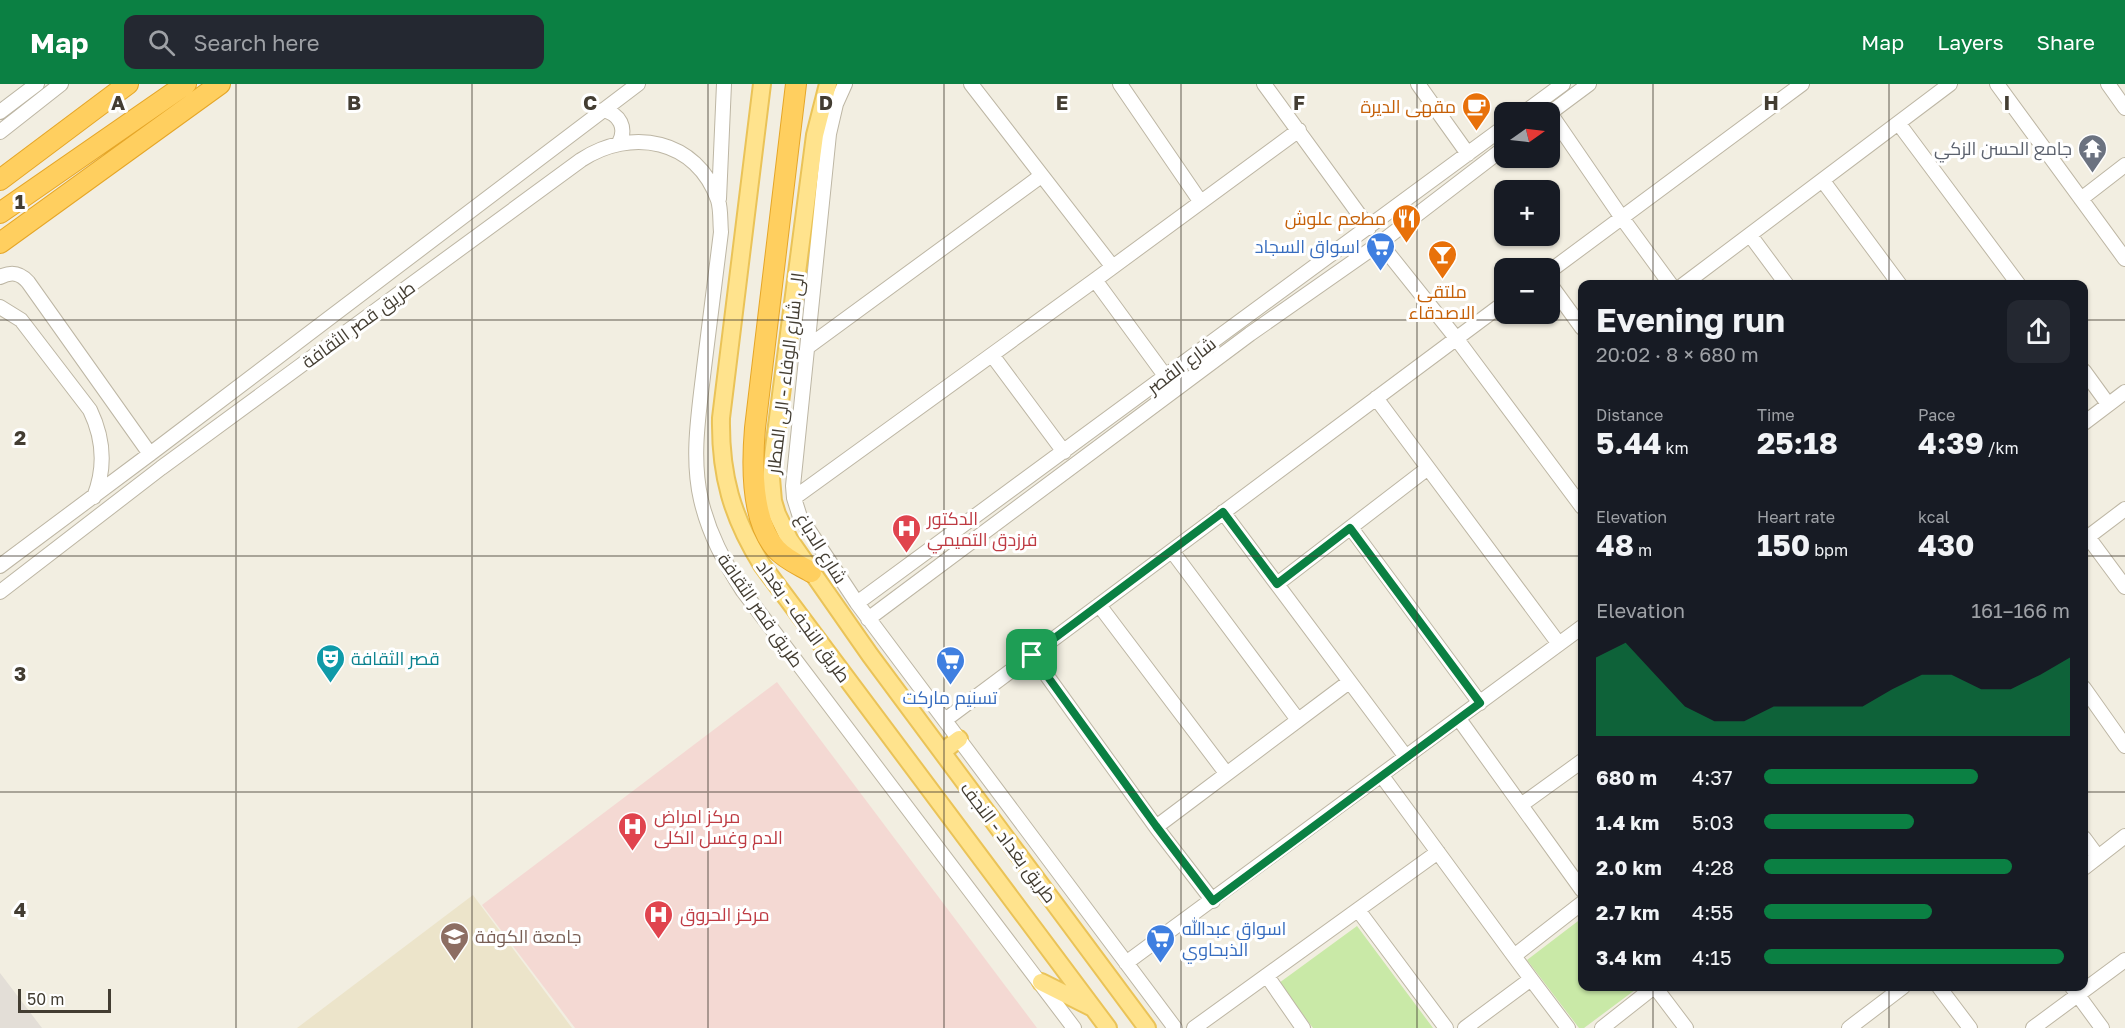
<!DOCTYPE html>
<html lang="en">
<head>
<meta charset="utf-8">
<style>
  :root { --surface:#171b24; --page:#242831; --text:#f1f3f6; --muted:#9ea1a6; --accent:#0b8043 }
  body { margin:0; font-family:"Golos Text",Cairo,sans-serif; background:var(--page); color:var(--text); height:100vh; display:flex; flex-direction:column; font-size:22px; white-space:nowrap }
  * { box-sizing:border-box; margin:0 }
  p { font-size:20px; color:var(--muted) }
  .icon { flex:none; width:33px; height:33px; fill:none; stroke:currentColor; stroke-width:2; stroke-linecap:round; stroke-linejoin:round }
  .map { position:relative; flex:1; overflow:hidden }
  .details { position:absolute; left:1578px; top:196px; width:510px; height:711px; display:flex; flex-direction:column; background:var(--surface); border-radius:12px; box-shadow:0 2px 4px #0004 }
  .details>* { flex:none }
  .needle { width:39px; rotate:76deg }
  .tools { position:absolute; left:1494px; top:18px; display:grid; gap:12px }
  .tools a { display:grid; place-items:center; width:66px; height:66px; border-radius:12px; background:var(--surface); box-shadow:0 2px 4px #0004; font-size:30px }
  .scale { position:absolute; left:18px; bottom:15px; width:93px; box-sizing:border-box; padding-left:6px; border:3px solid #433d32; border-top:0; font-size:16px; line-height:21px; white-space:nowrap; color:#433d32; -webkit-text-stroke:4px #fff; paint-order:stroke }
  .pin { position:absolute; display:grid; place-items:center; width:51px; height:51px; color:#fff; margin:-26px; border-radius:12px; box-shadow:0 3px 9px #0006 }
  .round { display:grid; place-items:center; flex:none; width:63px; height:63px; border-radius:12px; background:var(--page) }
  .overview { display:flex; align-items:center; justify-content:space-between; height:102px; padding:0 18px }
  h1 { font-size:33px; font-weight:700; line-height:45px }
  .stats { display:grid; grid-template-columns:repeat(3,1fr); gap:9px; height:102px; padding:6px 18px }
  .stats div { display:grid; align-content:center }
  .stats b { font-size:30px; font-weight:700 }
  .stats small { font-size:16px; font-weight:400 }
  .stats p { font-size:16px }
  .chart { height:168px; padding:12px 18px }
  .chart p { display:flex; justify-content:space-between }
  .chart svg { width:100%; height:108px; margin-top:6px; fill:var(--accent); opacity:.7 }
  ul { padding:0 18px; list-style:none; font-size:20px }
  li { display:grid; grid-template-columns:96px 72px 1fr; align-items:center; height:45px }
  li i { height:15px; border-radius:8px; background:var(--accent) }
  header { display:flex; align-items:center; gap:36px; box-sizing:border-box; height:84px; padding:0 30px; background:var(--accent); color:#fff }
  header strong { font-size:28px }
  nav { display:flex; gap:33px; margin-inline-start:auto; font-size:21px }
  .search { width:420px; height:54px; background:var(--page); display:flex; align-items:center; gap:15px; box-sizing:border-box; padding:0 21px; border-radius:12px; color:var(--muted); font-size:22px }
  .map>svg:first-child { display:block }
  .industrial { fill:#e3ded7 }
  .education { fill:#ece4ca }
  .medical { fill:#f4d9d3 }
  .green { fill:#c9e9a7 }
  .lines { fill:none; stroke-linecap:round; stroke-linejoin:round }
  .minor-casing { stroke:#bdb6a4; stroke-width:16 }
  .major-casing { stroke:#eac358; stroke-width:20 }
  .highway-casing { stroke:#e5a628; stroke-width:22 }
  .minor { stroke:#fff; stroke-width:14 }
  .major { stroke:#ffe38d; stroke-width:16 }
  .highway { stroke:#ffcf5f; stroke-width:20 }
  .route-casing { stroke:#fff; stroke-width:12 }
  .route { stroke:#0b8043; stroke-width:8 }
  .grid { fill:none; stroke:#433d32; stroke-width:1.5; stroke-opacity:0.55 }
  .labels { text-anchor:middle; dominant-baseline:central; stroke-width:6; stroke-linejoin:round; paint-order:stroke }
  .food-label { font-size:18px; fill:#c56008; stroke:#fff; text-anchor:end }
  .worship-label { font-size:18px; fill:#5b616d; stroke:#fff; text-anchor:end }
  .shop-label { font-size:18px; fill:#366cbe; stroke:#fff; text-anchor:end }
  .street-label { font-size:18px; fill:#433d32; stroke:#fff }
  .health-label { font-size:18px; fill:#be3a42; stroke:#fff; text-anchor:start }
  .culture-label { font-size:18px; fill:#0d838f; stroke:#fff; text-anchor:start }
  .education-label { font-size:18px; fill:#785e54; stroke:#fff; text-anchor:start }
  .grid-label { font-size:20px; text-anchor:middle; font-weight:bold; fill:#433d32; stroke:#fff; stroke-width:6; stroke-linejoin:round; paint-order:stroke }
</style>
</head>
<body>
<header>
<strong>Map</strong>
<div class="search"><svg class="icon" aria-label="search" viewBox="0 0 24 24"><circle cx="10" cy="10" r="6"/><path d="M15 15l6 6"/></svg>Search here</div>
<nav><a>Map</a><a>Layers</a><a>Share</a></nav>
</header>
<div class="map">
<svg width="2125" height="944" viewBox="0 0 2125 944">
  <rect width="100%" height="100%" fill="#f2eee1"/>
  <path class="industrial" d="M 0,889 L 42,944 L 0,944 Z"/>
  <path class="education" d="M 473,811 L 572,944 L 297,944 Z"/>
  <path class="medical" d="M 777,598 L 1037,944 L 575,944 L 482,821 Z"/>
  <path class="green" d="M 1582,834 L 1582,903 L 1639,903 L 1584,944 L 1579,944 L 1527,876 Z
    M 1357,842 L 1433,944 L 1313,944 L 1279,899 Z"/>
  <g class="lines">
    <defs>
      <path id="minor" d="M 845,0 L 836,20 L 829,50 L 793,402 L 794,414 L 800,433 L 857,519 L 1175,944
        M 971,0 L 1112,182
        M 1120,0 L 1200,117
        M 1264,0 L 1369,144
        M 1418,0 L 1468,70
        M 1997,0 L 2125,175
        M 2108,0 L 2125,24
        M 603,26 C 620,30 627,44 619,59
        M 0,28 L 37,0
        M 1525,28 L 1563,0
        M 1550,29 L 1622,134 L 1671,201
        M 1550,29 L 1589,0
        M 1899,40 L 2019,201
        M 0,48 L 61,0
        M 1823,97 L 1900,201
        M 719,115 L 724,0
        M 2081,115 L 2125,81
        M 1750,151 L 1787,201
        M 1380,159 L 1456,254 L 1582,423
        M 1550,187 L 1802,0
        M 0,193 C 12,187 20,189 28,198 L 150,370
        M 1095,196 L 1166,293
        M 1550,200 L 1582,244
        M 1683,201 L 1950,0
        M 0,223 L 21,236 L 90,326 C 104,355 106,383 94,413
        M 809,262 L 1041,92
        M 992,271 L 1064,368
        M 2084,287 L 2108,320
        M 1376,314 L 1559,560
        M 2084,339 L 2125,308
        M 794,414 L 1095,196 L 1299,46
        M 1223,428 L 1406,673
        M 1351,444 L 1480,619
        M 2088,453 L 2125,503
        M 2084,456 L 2125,425
        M 1172,467 L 1298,636
        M 0,482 L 150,370 L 638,0
        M 1277,500 L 1428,384
        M 0,508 L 161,384 L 581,76 C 631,43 697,55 718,116 C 721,125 720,138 721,148 C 715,193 710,239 704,284 C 699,328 691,373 701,416 C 709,450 724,478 743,507 L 1074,944
        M 857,519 L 1504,43
        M 1099,521 L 1226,689
        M 868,535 L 1250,250 L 1380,159 L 1504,64
        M 1032,571 L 1156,743 L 1213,817
        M 2084,604 L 2125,662
        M 1459,635 L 1582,806
        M 945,636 L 1504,219
        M 1382,692 L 1514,872
        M 1521,721 L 1582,677
        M 1156,743 L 1349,598
        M 2084,754 L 2098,773
        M 2084,784 L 2125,752
        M 1358,826 L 1446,944
        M 1126,879 L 1582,543
        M 1267,892 L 1303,944
        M 1531,895 L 1568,944
        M 1655,903 L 1686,944
        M 1939,903 L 1970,944
        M 2072,903 L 2102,944
        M 1194,944 L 1438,768
        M 1465,944 L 1531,895 L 1514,872 L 1582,819
        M 1602,944 L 1654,903
        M 1849,944 L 1903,903
        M 2033,944 L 2125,876"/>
      <path id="major" d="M 762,0 L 721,334 C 720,391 732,433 762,481 L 1108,944
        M 828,0 L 815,51 L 773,372 L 771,394 L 773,417 L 777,430 L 789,455 L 870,571 L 1147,944
        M 942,668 L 959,655
        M 1041,898 L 1091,923"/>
      <path id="highway" d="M 796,0 L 755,344 C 752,379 751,437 776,465 C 786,476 799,481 811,488
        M 0,96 L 128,0
        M 0,129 L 186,0
        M 0,159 L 220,0"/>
    </defs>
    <use href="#minor" class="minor-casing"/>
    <use href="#major" class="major-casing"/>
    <use href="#highway" class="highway-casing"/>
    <use href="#minor" class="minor"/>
    <use href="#major" class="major"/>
    <use href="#highway" class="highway"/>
  </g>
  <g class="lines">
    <defs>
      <path id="route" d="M 1223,428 L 1277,500 L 1350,444 L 1480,619 L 1213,817 L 1156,742 L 1032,571 Z"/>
    </defs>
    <use href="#route" class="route-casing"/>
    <use href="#route" class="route"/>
  </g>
  <path class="grid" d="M 236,0 L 236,944M 472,0 L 472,944M 708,0 L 708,944M 944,0 L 944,944M 1181,0 L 1181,944M 1417,0 L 1417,944M 1653,0 L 1653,201M 1889,0 L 1889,201M 0,236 L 1582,236M 2084,236 L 2125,236M 0,472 L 1582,472M 2084,472 L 2125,472M 0,708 L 1582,708M 2084,708 L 2125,708M 1653,903 L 1653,944M 1889,903 L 1889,944"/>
  <defs>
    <symbol id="cafe-pin" viewBox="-11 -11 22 30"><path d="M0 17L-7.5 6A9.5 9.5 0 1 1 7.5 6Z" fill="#e8710a" stroke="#fff"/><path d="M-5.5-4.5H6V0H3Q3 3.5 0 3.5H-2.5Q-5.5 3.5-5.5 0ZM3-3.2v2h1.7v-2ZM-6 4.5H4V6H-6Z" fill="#fff"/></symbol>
    <symbol id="temple-pin" viewBox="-11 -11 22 30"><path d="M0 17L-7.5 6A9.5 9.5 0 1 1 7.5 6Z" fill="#6b7280" stroke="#fff"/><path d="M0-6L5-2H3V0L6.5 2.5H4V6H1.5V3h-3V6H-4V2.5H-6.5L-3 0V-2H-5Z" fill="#fff"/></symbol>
    <symbol id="restaurant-pin" viewBox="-11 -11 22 30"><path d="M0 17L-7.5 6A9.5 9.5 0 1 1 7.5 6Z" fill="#e8710a" stroke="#fff"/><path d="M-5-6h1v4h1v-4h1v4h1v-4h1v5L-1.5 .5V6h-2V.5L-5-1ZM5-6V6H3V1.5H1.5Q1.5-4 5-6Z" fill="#fff"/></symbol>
    <symbol id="supermarket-pin" viewBox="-11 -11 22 30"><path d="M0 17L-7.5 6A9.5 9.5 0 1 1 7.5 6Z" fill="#3f7fe0" stroke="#fff"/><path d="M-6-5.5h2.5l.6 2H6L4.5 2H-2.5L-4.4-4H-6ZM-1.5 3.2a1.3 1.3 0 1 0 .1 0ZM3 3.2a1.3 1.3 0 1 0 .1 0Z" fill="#fff"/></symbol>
    <symbol id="bar-pin" viewBox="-11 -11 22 30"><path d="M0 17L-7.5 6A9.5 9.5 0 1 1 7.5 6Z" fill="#e8710a" stroke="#fff"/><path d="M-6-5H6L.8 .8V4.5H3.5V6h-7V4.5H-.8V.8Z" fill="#fff"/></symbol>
    <symbol id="hospital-pin" viewBox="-11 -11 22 30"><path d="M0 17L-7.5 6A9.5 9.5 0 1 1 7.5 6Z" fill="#e0444e" stroke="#fff"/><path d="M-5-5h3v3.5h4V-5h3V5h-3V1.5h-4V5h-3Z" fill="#fff"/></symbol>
    <symbol id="theatre-pin" viewBox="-11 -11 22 30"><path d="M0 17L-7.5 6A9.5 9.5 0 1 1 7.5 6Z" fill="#0f9aa8" stroke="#fff"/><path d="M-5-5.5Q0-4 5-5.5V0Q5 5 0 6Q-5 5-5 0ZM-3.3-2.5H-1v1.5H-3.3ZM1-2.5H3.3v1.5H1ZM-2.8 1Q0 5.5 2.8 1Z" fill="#fff"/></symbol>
    <symbol id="university-pin" viewBox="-11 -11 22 30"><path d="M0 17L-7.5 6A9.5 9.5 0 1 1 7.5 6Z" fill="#8d6e63" stroke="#fff"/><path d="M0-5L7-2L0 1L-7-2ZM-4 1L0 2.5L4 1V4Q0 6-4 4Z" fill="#fff"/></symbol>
  </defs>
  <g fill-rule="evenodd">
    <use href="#cafe-pin" x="1460" y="6" width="33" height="45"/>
    <use href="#temple-pin" x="2076" y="48" width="33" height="45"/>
    <use href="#restaurant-pin" x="1390" y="118" width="33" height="45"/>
    <use href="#supermarket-pin" x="1364" y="146" width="33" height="45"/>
    <use href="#bar-pin" x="1426" y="154" width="33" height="45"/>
    <use href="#hospital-pin" x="890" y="428" width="33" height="45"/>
    <use href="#theatre-pin" x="314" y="558" width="33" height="45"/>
    <use href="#supermarket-pin" x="934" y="560" width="33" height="45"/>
    <use href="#hospital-pin" x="616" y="726" width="33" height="45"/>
    <use href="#hospital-pin" x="642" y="814" width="33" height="45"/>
    <use href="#university-pin" x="438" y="836" width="33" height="45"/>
    <use href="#supermarket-pin" x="1144" y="838" width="33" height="45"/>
  </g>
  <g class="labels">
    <g class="food-label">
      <text x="1456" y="22">مقهى الديرة</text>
      <text x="1386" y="134">مطعم علوش</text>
      <text x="1442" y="207" text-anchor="middle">ملتقى<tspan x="1442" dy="21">الاصدقاء</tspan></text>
    </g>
    <g class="worship-label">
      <text x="2072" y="64">جامع الحسن الزكي</text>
    </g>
    <g class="shop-label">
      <text x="1360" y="162">اسواق السجاد</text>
      <text x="950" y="613" text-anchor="middle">تسنيم ماركت</text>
      <text x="1182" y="844" text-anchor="start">اسواق عبدالله<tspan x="1182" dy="21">الذبحاوي</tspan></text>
    </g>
    <g class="street-label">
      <text transform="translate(358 240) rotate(-36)">طريق قصر الثقافة</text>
      <text transform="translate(1181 281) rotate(-37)">شارع القصر</text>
      <text transform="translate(785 289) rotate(-83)">الى شارع الوفاء - الى المطار</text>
      <text transform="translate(822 464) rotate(58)">شارع الدباغ</text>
      <text transform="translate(761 526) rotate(55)">طريق قصر الثقافة</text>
      <text transform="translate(804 537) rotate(54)">طريق النجف - بغداد</text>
      <text transform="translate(1009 758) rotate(53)">طريق بغداد - النجف</text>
    </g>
    <g class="health-label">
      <text x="927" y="434">الدكتور<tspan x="927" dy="21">فرزدق التميمي</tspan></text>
      <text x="654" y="732">مركز امراض<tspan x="654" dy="21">الدم وغسل الكلى</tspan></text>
      <text x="680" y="830">مركز الحروق</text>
    </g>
    <g class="culture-label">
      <text x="351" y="574">قصر الثقافة</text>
    </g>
    <g class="education-label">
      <text x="475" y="852">جامعة الكوفة</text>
    </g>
  </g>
  <g class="grid-label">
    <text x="118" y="26">A</text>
    <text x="354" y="26">B</text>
    <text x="590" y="26">C</text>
    <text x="826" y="26">D</text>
    <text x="1062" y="26">E</text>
    <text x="1299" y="26">F</text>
    <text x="1771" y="26">H</text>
    <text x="2007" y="26">I</text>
    <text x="20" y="125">1</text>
    <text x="20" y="361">2</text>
    <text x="20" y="597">3</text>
    <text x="20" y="833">4</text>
  </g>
</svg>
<div class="tools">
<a><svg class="needle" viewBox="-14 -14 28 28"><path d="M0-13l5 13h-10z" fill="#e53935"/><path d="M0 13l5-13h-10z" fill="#9ea1a6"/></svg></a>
<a>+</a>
<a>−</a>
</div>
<div class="scale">50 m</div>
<div class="pin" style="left:1032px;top:571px;background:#1e9e55"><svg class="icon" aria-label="arrive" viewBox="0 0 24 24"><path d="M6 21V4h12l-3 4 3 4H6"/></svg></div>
<section class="details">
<div class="overview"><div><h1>Evening run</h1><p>20:02 · 8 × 680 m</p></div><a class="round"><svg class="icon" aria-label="share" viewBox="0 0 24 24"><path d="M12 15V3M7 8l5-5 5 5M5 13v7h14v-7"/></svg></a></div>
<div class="stats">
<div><p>Distance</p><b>5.44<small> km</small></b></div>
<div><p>Time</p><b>25:18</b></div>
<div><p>Pace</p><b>4:39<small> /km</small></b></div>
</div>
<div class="stats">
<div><p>Elevation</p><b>48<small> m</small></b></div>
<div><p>Heart rate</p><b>150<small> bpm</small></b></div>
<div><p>kcal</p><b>430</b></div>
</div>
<div class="chart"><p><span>Elevation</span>161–166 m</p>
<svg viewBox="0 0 160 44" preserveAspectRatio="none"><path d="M0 44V12L10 6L20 19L30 32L40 38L50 38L60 32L70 32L80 32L90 32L100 25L110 19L120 19L130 25L140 25L150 19L160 12V44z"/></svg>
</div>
<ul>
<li><b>680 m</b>4:37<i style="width:70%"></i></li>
<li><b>1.4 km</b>5:03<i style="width:49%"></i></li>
<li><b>2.0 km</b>4:28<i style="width:81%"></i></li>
<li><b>2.7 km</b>4:55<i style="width:55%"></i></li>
<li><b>3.4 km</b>4:15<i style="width:98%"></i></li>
</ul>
</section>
</div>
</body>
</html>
